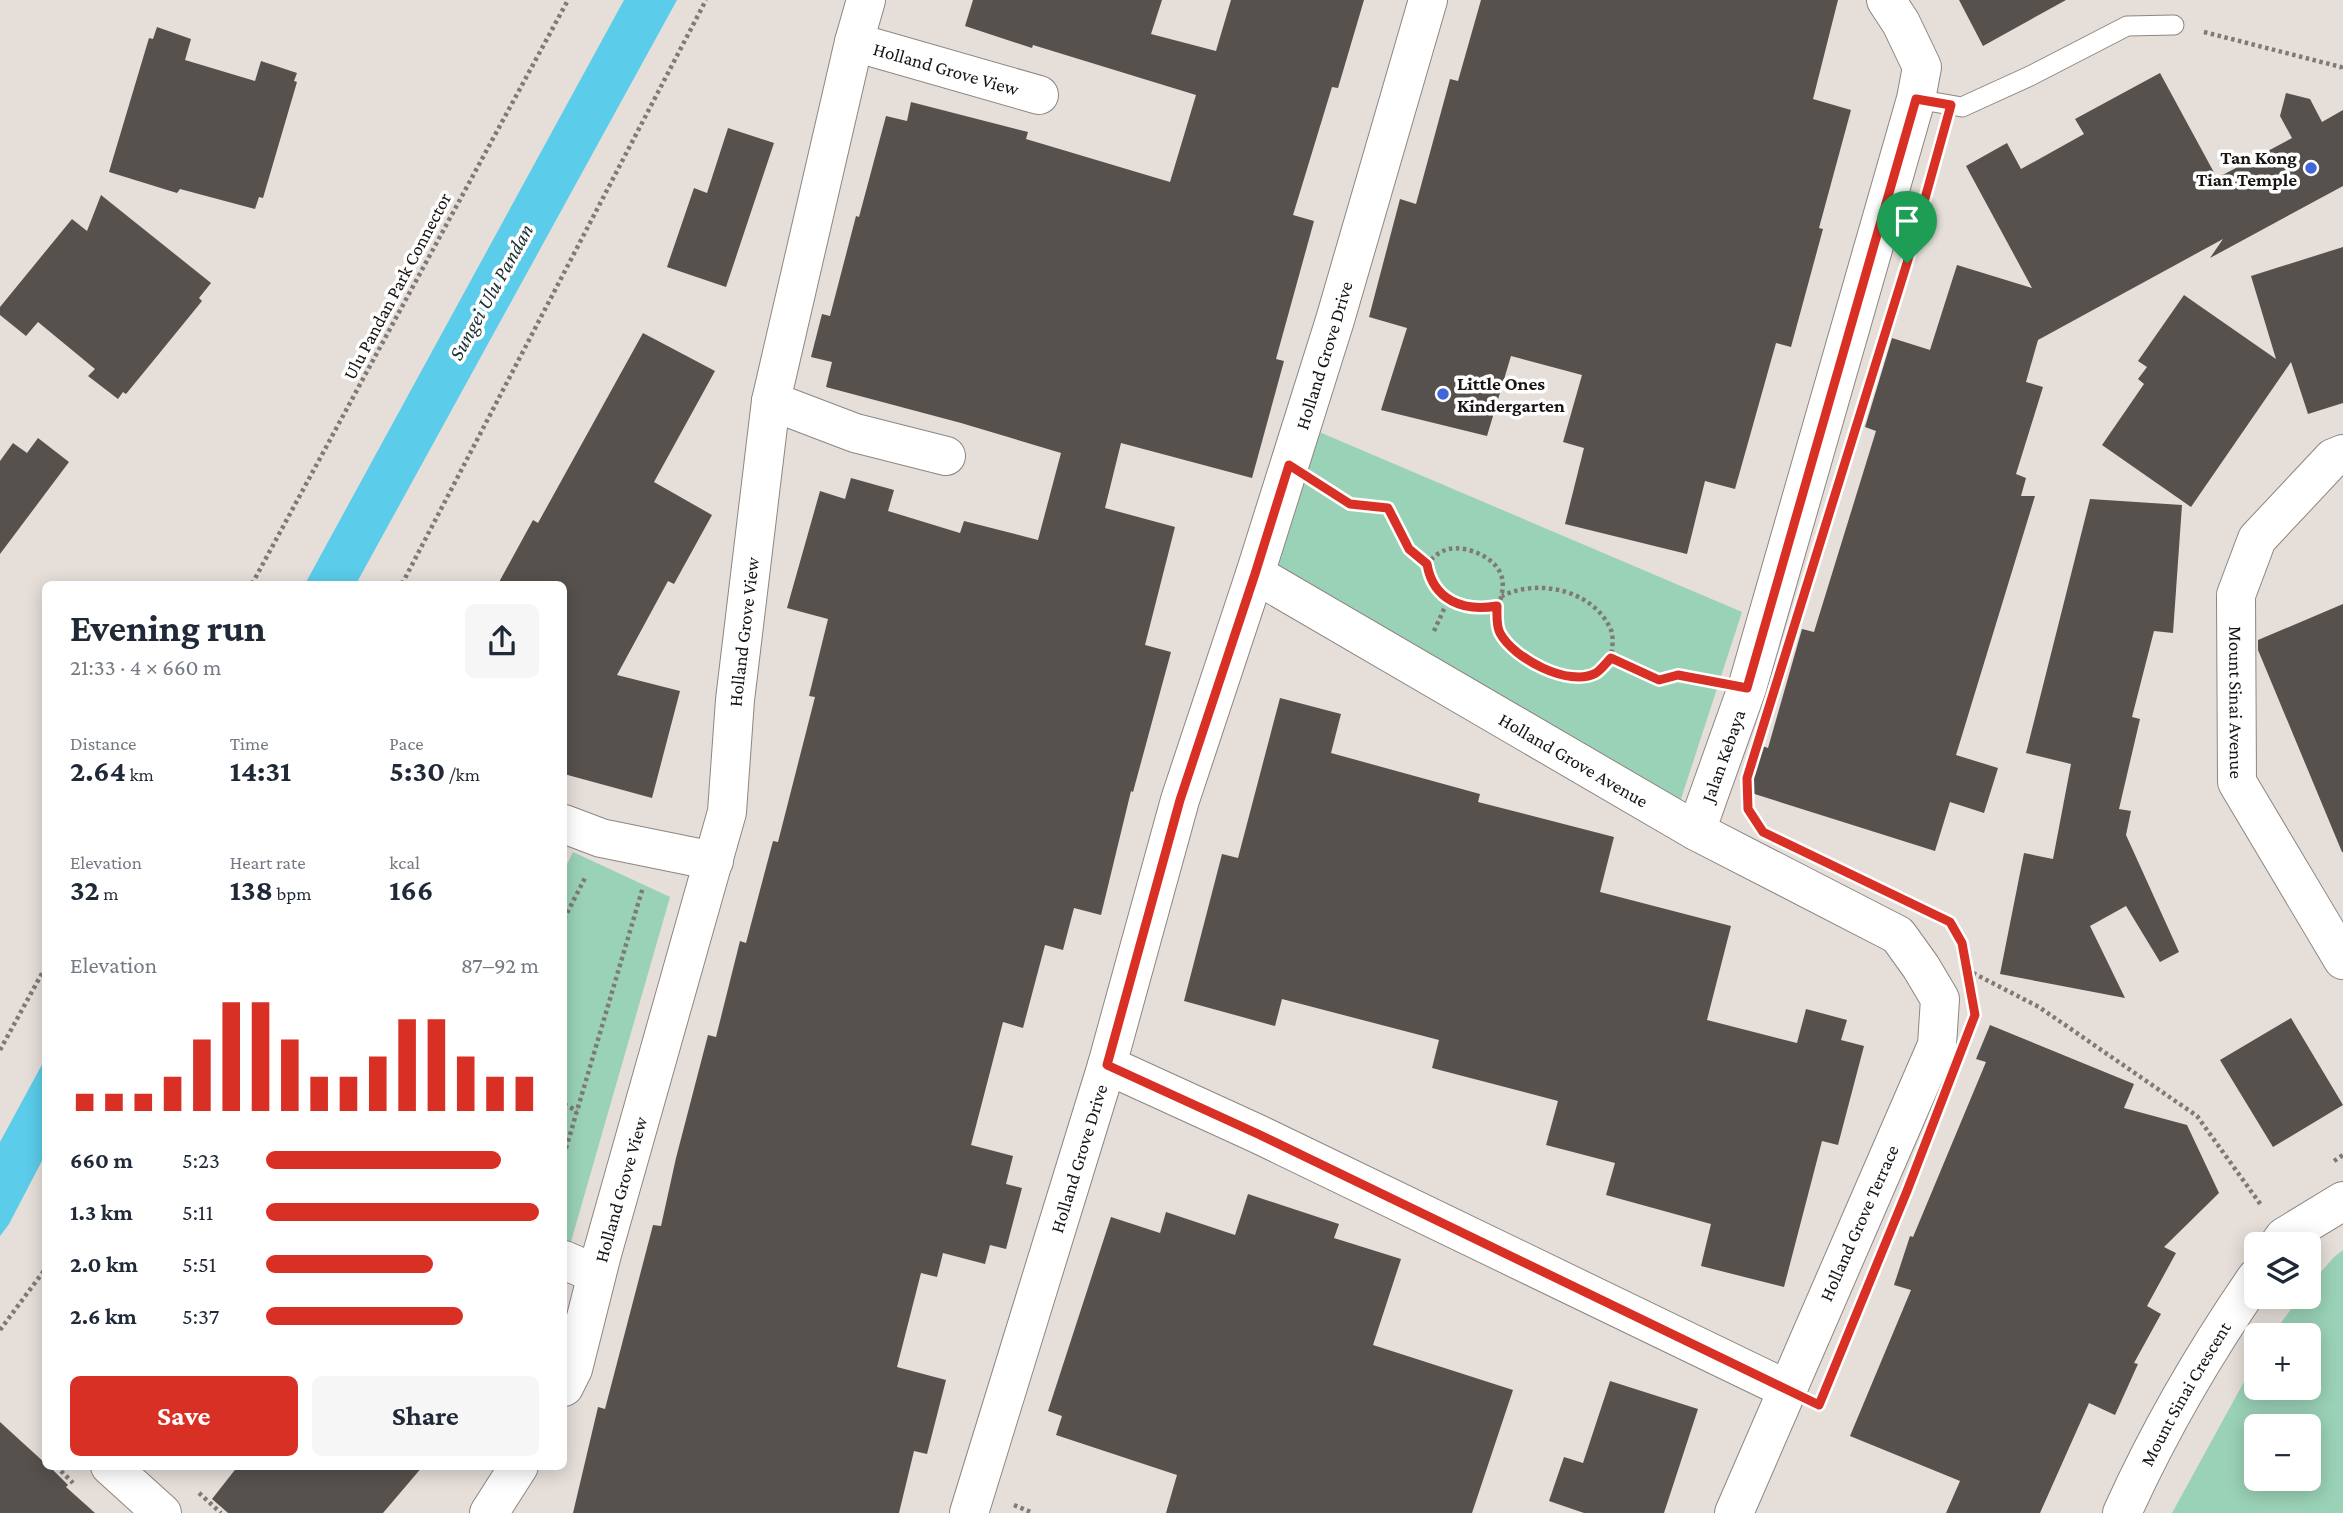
<!DOCTYPE html>
<html lang="en">
<head>
<meta charset="utf-8">
<style>
  :root { --surface:#fff; --page:#f6f6f7; --text:#1f2937; --muted:#747a83; --accent:#d93025 }
  body { margin:0; font-family:"Crimson Pro",serif; background:var(--page); color:var(--text); height:100vh; display:flex; flex-direction:column; font-size:26px; white-space:nowrap }
  * { box-sizing:border-box; margin:0 }
  p { font-size:23px; color:var(--muted) }
  .icon { flex:none; width:38px; height:38px; fill:none; stroke:currentColor; stroke-width:2; stroke-linecap:round; stroke-linejoin:round }
  .map { position:relative; flex:1; overflow:hidden }
  .panel { position:absolute; left:42px; top:581px; width:525px; height:889px; display:flex; flex-direction:column; background:var(--surface); border-radius:10px; box-shadow:0 4px 18px #0003 }
  .panel>* { flex:none }
  .fabs { position:absolute; left:2244px; top:1232px; display:grid; gap:14px }
  .fabs a { display:grid; place-items:center; width:77px; height:77px; border-radius:10px; background:var(--surface); box-shadow:0 4px 18px #0003; font-size:35px }
  .pin { position:absolute; display:grid; place-items:center; width:60px; height:60px; color:#fff; margin:-72px -30px; border-radius:50% 50% 50% 0; rotate:-45deg; box-shadow:0 0 7px #0007 }
  .pin .icon { rotate:45deg }
  .round { display:grid; place-items:center; flex:none; width:74px; height:74px; border-radius:10px; background:var(--page) }
  .headline { display:flex; align-items:center; justify-content:space-between; height:119px; padding:0 28px }
  h1 { font-size:38px; font-weight:700; line-height:52px }
  .metrics { display:grid; grid-template-columns:repeat(3,1fr); gap:10px; height:119px; padding:7px 28px }
  .metrics div { display:grid; align-content:center }
  .metrics b { font-size:30px; font-weight:700 }
  .metrics small { font-size:19px; font-weight:400 }
  .metrics p { font-size:19px }
  .chart { height:196px; padding:14px 28px }
  .chart p { display:flex; justify-content:space-between }
  .chart svg { width:100%; height:126px; margin-top:7px; stroke:var(--accent); stroke-width:6 }
  .button { display:flex; gap:14px; margin-top:auto; padding:14px 28px }
  .button a { flex:1; height:80px; border-radius:10px; background:var(--accent); color:#fff; font-size:28px; font-weight:700; line-height:80px; text-align:center }
  .button a+a { background:var(--page); color:var(--text) }
  ul { padding:0 28px; list-style:none; font-size:23px }
  li { display:grid; grid-template-columns:112px 84px 1fr; align-items:center; height:52px }
  li i { height:18px; border-radius:9px; background:var(--accent) }
  .map>svg:first-child { display:block }
  .green { fill:#9ad2b7; fill-rule:evenodd }
  .water { fill:#5bcce9 }
  .building { fill:#57514d }
  .lines { fill:none; stroke-linecap:round; stroke-linejoin:round }
  .service-casing { stroke:#8d8682; stroke-width:21 }
  .minor-casing { stroke:#8d8682; stroke-width:40 }
  .path { stroke:#7f7a77; stroke-width:4.5; stroke-dasharray:3.5 3.5; stroke-linecap:butt }
  .service { stroke:#fff; stroke-width:19 }
  .minor { stroke:#fff; stroke-width:38 }
  .route-casing { stroke:#fff; stroke-width:14 }
  .route { stroke:#d93025; stroke-width:9 }
  .poi-dot { fill:#4166d8; stroke:#fff; stroke-width:2.5 }
  .labels { text-anchor:middle; dominant-baseline:central; stroke-width:7; stroke-linejoin:round; paint-order:stroke }
  .street-label { font-size:19px; fill:#171413; stroke:#fff }
  .poi-label { font-size:19px; font-weight:bold; fill:#171413; stroke:#fff; text-anchor:end }
  .water-label { font-size:21px; font-style:italic; fill:#1a2e33; stroke:#fff }
</style>
</head>
<body>
<div class="map">
<svg width="2343" height="1513" viewBox="0 0 2343 1513">
  <rect width="100%" height="100%" fill="#e5ded9"/>
  <path class="green" d="M 1284,417 L 1742,612 L 1680,802 L 1239,561 Z
    M 573,852 L 670,897 L 564,1266 L 564,870 Z
    M 2343,1250 L 2343,1513 L 2172,1513 L 2256,1360 L 2256,1388 L 2308,1388 L 2308,1335 L 2272,1335 L 2300,1297 L 2308,1297 L 2308,1287 L 2334,1257 ZM 2256,1426 L 2308,1426 L 2308,1479 L 2256,1479 Z"/>
  <path class="water" d="M 624,0 L 677,0 L 356,584 L 305,584 Z
    M 45,1059 L 45,1155 L 9,1224 L 0,1236 L 0,1142 Z"/>
  <path class="building" d="M 973,0 L 1162,0 L 1151,34 L 1216,51 L 1231,0 L 1364,0 L 1338,88 L 1332,87 L 1293,215 L 1314,221 L 1276,359 L 1284,361 L 1252,478 L 1121,443 L 1105,508 L 1175,527 L 1145,645 L 1171,652 L 1133,792 L 1131,791 L 1101,915 L 1074,908 L 1063,950 L 1045,945 L 1023,1028 L 1003,1022 L 971,1145 L 1013,1156 L 1006,1184 L 1022,1188 L 1006,1249 L 990,1245 L 985,1264 L 943,1253 L 937,1277 L 921,1273 L 897,1367 L 946,1380 L 927,1454 L 914,1451 L 899,1513 L 573,1513 L 598,1407 L 605,1409 L 653,1225 L 661,1226 L 676,1158 L 708,1035 L 716,1037 L 740,941 L 746,943 L 773,841 L 778,842 L 815,697 L 809,696 L 828,619 L 787,608 L 820,491 L 845,499 L 851,478 L 894,490 L 888,511 L 960,533 L 964,521 L 1038,540 L 1061,453 L 961,423 L 826,387 L 832,362 L 811,357 L 822,314 L 830,316 L 856,216 L 859,217 L 886,116 L 907,121 L 911,102 L 1028,132 L 1026,139 L 1170,182 L 1196,95 L 1033,45 L 1032,48 L 965,26 Z
    M 1481,0 L 1838,0 L 1813,99 L 1851,110 L 1819,228 L 1823,229 L 1791,347 L 1776,343 L 1735,489 L 1705,481 L 1687,554 L 1565,524 L 1584,448 L 1563,442 L 1582,375 L 1511,356 L 1487,436 L 1381,410 L 1407,328 L 1369,317 L 1400,199 L 1416,204 L 1450,79 L 1458,81 Z
    M 1959,0 L 2066,0 L 1983,46 Z
    M 157,27 L 191,39 L 185,60 L 255,81 L 261,61 L 297,73 L 294,81 L 297,82 L 263,198 L 259,197 L 255,209 L 180,189 L 177,193 L 109,172 L 149,38 L 153,39 Z
    M 2160,73 L 2217,178 L 2292,138 L 2280,116 L 2286,93 L 2310,99 L 2322,122 L 2343,110 L 2343,186 L 2210,258 L 2223,239 L 2038,340 L 2026,382 L 2043,387 L 2016,474 L 2026,478 L 2021,496 L 2035,496 L 1956,755 L 1998,768 L 1984,813 L 1950,802 L 1935,851 L 1745,791 L 1760,745 L 1768,748 L 1802,629 L 1814,632 L 1876,431 L 1865,427 L 1892,338 L 1930,350 L 1957,265 L 2032,288 L 1966,166 L 2007,143 L 2021,169 L 2084,134 L 2075,119 Z
    M 728,128 L 774,143 L 726,287 L 667,267 L 694,188 L 707,193 Z
    M 101,195 L 211,283 L 199,298 L 202,301 L 158,355 L 126,394 L 123,392 L 118,399 L 88,376 L 95,369 L 38,322 L 26,336 L 0,315 L 0,307 L 72,219 L 87,231 Z
    M 2343,247 L 2343,403 L 2308,414 L 2291,362 L 2191,507 L 2102,445 L 2144,384 L 2138,379 L 2147,367 L 2138,361 L 2184,295 L 2276,359 L 2251,276 Z
    M 643,333 L 715,371 L 654,482 L 712,515 L 674,584 L 668,581 L 617,675 L 680,691 L 652,798 L 564,774 L 564,584 L 498,584 L 533,520 L 538,523 Z
    M 38,438 L 69,462 L 0,554 L 0,461 L 13,443 L 27,453 Z
    M 2090,499 L 2182,505 L 2173,633 L 2154,631 L 2132,717 L 2140,719 L 2119,809 L 2131,811 L 2126,835 L 2179,952 L 2160,962 L 2126,906 L 2090,926 L 2125,998 L 2000,974 L 2024,853 L 2053,859 L 2071,764 L 2026,753 Z
    M 2343,604 L 2343,852 L 2342,852 L 2258,650 L 2258,640 Z
    M 1280,698 L 1341,714 L 1331,753 L 1480,794 L 1478,802 L 1614,837 L 1600,892 L 1731,926 L 1707,1020 L 1797,1043 L 1806,1009 L 1847,1020 L 1841,1040 L 1864,1046 L 1838,1145 L 1822,1141 L 1784,1287 L 1701,1266 L 1711,1224 L 1606,1195 L 1615,1163 L 1546,1145 L 1558,1101 L 1432,1068 L 1439,1040 L 1282,999 L 1275,1026 L 1184,1001 L 1222,854 L 1238,858 Z
    M 2291,1018 L 2343,1105 L 2273,1147 L 2220,1060 Z
    M 1990,1025 L 2134,1084 L 2124,1108 L 2187,1125 L 2219,1193 L 2164,1247 L 2176,1253 L 2147,1306 L 2161,1314 L 2134,1363 L 2138,1364 L 2115,1415 L 2089,1403 L 2040,1513 L 1946,1513 L 1960,1481 L 1850,1436 L 1911,1290 L 1894,1285 L 1910,1236 L 1913,1237 L 1986,1062 L 1976,1059 Z
    M 1248,1194 L 1339,1224 L 1334,1238 L 1401,1259 L 1373,1345 L 1513,1390 L 1472,1513 L 1166,1513 L 1177,1475 L 1056,1435 L 1062,1416 L 1048,1411 L 1111,1217 L 1160,1233 L 1166,1212 L 1235,1235 Z
    M 1610,1381 L 1698,1409 L 1664,1513 L 1584,1513 L 1549,1501 L 1564,1457 L 1583,1463 Z
    M 0,1422 L 46,1464 L 46,1466 L 49,1466 L 68,1485 L 66,1487 L 95,1513 L 0,1513 Z
    M 238,1466 L 423,1466 L 383,1513 L 228,1513 L 212,1499 Z"/>
  <g class="lines">
    <defs>
      <path id="service" d="M 1916,99 L 1962,107 L 2030,76 L 2127,26 L 2174,25"/>
      <g id="minor">
        <path id="s1" d="M 854,42 L 1039,95"/>
        <path d="M 771,401 L 855,433 L 946,456"/>
        <path id="s2" d="M 2343,454 L 2333,458 L 2257,539 L 2236,595 L 2237,782 L 2343,960"/>
        <path id="s3" d="M 1255,574 L 1696,831 L 1898,935 L 1921,967 L 1940,999 L 1937,1045 L 1734,1513"/>
        <path d="M 564,824 L 601,838 L 714,861"/>
        <path id="s4" d="M 1696,831 L 1747,688 L 1916,99 L 1922,67 L 1901,23 L 1886,0"/>
        <path d="M 1107,1065 L 1258,1134 L 1786,1389"/>
        <path d="M 2279,1244 L 2284,1237 L 2343,1201"/>
        <path d="M 564,1260 L 596,1274"/>
        <path id="s5" d="M 564,1387 L 573,1369 L 602,1254 L 727,812 L 735,700 L 771,401 L 854,42 L 866,0"/>
        <path d="M 110,1466 L 162,1513"/>
        <path d="M 489,1513 L 519,1466"/>
        <path id="s6" d="M 969,1513 L 1107,1065 L 1180,800 L 1255,574 L 1335,320 L 1428,0"/>
        <path id="s7" d="M 2122,1513 C 2159,1431 2205,1352 2256,1278"/>
      </g>
    </defs>
    <use href="#service" class="service-casing"/>
    <use href="#minor" class="minor-casing"/>
    <path class="path" d="M 2204,32 L 2341,67 L 2343,72
      M 1325,488 L 1350,504 L 1388,508 L 1409,549 L 1427,564
      M 252,584 L 568,0
      M 402,584 L 706,0
      M 1497,606 C 1463,612 1433,599 1427,564 C 1433,557 1440,551 1449,549 C 1467,545 1498,558 1502,578 C 1506,597 1492,611 1499,631 C 1508,657 1571,687 1596,673 C 1602,670 1607,662 1611,658 C 1612,650 1614,638 1611,630 C 1594,590 1538,578 1502,596
      M 1434,631 L 1449,598
      M 1611,658 L 1659,680 L 1678,675 L 1708,681
      M 1936,915 C 1955,925 1961,935 1964,957
      M 564,919 L 586,876
      M 1973,973 L 2039,1007 L 2197,1116 L 2261,1205
      M 0,1050 L 46,966
      M 564,1104 L 577,1111
      M 564,1155 L 643,887
      M 2334,1161 L 2343,1155
      M 0,1330 L 46,1268
      M 61,1471 L 73,1483
      M 199,1493 L 221,1513
      M 1014,1505 L 1033,1513"/>
    <use href="#service" class="service"/>
    <use href="#minor" class="minor"/>
  </g>
  <g class="lines">
    <defs>
      <path id="route" d="M 1916,99 L 1951,105 L 1907,263 L 1747,778 L 1748,809 L 1763,832 L 1950,922 L 1962,943 L 1975,1015 L 1907,1191 L 1819,1405 L 1258,1134 L 1107,1065 L 1180,800 L 1255,574 L 1289,465 L 1350,504 L 1388,508 L 1409,549 L 1427,564 C 1433,600 1463,612 1497,606 C 1497,614 1496,626 1500,633 C 1513,658 1569,688 1596,673 C 1601,670 1607,662 1611,658 L 1659,680 L 1678,675 L 1747,688 Z"/>
    </defs>
    <use href="#route" class="route-casing"/>
    <use href="#route" class="route"/>
  </g>
  <g class="poi-dot">
    <circle cx="2311" cy="168" r="7"/>
    <circle cx="1443" cy="394" r="7"/>
  </g>
  <g class="labels">
    <g class="street-label">
      <text stroke="none"><textPath href="#s1" startOffset="96">Holland Grove View</textPath></text>
      <text transform="translate(397 286) rotate(-62)">Ulu Pandan Park Connector</text>
      <text stroke="none"><textPath href="#s6" startOffset="1211">Holland Grove Drive</textPath></text>
      <text stroke="none"><textPath href="#s5" startOffset="779">Holland Grove View</textPath></text>
      <text stroke="none"><textPath href="#s2" startOffset="289">Mount Sinai Avenue</textPath></text>
      <text stroke="none"><textPath href="#s4" startOffset="80">Jalan Kebaya</textPath></text>
      <text stroke="none"><textPath href="#s3" startOffset="369">Holland Grove Avenue</textPath></text>
      <text stroke="none"><textPath href="#s6" startOffset="371">Holland Grove Drive</textPath></text>
      <text stroke="none"><textPath href="#s5" startOffset="206">Holland Grove View</textPath></text>
      <text transform="translate(1859 1223) rotate(-66)">Holland Grove Terrace</text>
      <text stroke="none"><textPath href="#s7" startOffset="135">Mount Sinai Crescent</textPath></text>
    </g>
    <g class="poi-label">
      <text x="2297" y="157">Tan Kong<tspan x="2297" dy="22">Tian Temple</tspan></text>
      <text x="1457" y="383" text-anchor="start">Little Ones<tspan x="1457" dy="22">Kindergarten</tspan></text>
    </g>
    <g class="water-label">
      <text transform="translate(491 292) rotate(-61)">Sungei Ulu Pandan</text>
    </g>
  </g>
</svg>
<div class="fabs">
<a><svg class="icon" aria-label="layers" viewBox="0 0 24 24"><path d="M12 4l9 5-9 5-9-5zM3 14l9 5 9-5"/></svg></a>
<a>+</a>
<a>−</a>
</div>
<div class="pin" style="left:1907px;top:263px;background:#1e9e55"><svg class="icon" aria-label="arrive" viewBox="0 0 24 24"><path d="M6 21V4h12l-3 4 3 4H6"/></svg></div>
<section class="panel">
<div class="headline"><div><h1>Evening run</h1><p>21:33 · 4 × 660 m</p></div><a class="round"><svg class="icon" aria-label="share" viewBox="0 0 24 24"><path d="M12 15V3M7 8l5-5 5 5M5 13v7h14v-7"/></svg></a></div>
<div class="metrics">
<div><p>Distance</p><b>2.64<small> km</small></b></div>
<div><p>Time</p><b>14:31</b></div>
<div><p>Pace</p><b>5:30<small> /km</small></b></div>
</div>
<div class="metrics">
<div><p>Elevation</p><b>32<small> m</small></b></div>
<div><p>Heart rate</p><b>138<small> bpm</small></b></div>
<div><p>kcal</p><b>166</b></div>
</div>
<div class="chart"><p><span>Elevation</span>87–92 m</p>
<svg viewBox="0 0 160 44" preserveAspectRatio="none"><path d="M5 44V38M15 44V38M25 44V38M35 44V32M45 44V19M55 44V6M65 44V6M75 44V19M85 44V32M95 44V32M105 44V25M115 44V12M125 44V12M135 44V25M145 44V32M155 44V32"/></svg>
</div>
<ul>
<li><b>660 m</b>5:23<i style="width:86%"></i></li>
<li><b>1.3 km</b>5:11<i style="width:100%"></i></li>
<li><b>2.0 km</b>5:51<i style="width:61%"></i></li>
<li><b>2.6 km</b>5:37<i style="width:72%"></i></li>
</ul>
<div class="button"><a>Save</a><a>Share</a></div>
</section>
</div>
</body>
</html>
